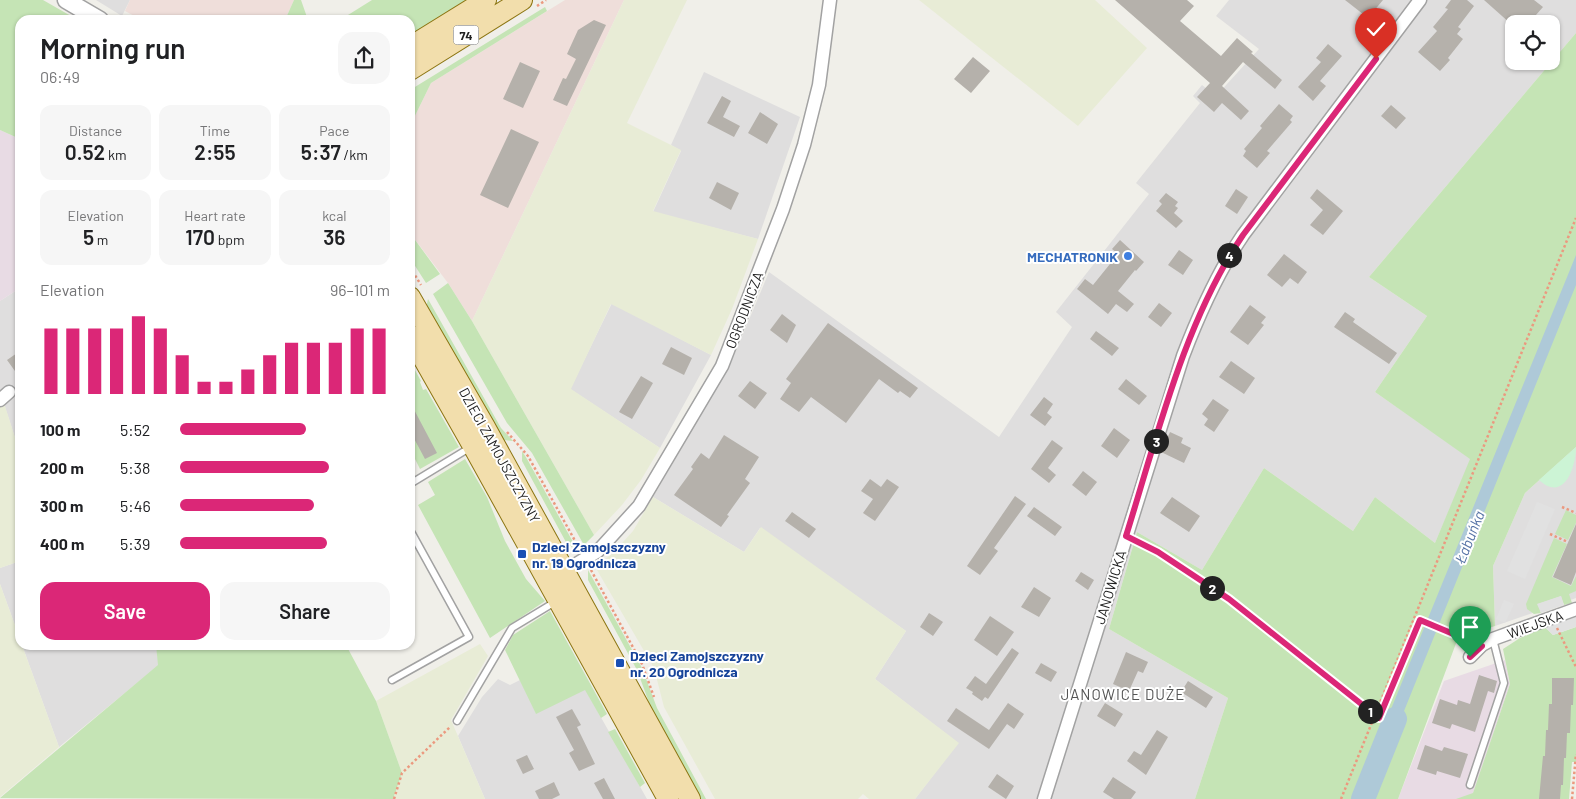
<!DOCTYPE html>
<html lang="en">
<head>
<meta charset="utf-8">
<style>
  :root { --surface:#fff; --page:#f6f6f6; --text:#202124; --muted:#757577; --accent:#db2777 }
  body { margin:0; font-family:Barlow,sans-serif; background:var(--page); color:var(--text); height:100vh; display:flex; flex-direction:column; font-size:19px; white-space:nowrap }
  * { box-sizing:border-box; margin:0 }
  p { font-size:16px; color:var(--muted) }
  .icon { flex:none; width:28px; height:28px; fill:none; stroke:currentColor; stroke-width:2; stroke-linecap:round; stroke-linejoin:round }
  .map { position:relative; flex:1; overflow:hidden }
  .sheet { position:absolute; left:15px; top:15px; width:400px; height:635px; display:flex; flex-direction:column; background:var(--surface); border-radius:15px; box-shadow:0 1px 4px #0004 }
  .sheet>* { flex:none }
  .tools { position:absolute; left:1505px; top:15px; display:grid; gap:10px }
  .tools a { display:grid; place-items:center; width:55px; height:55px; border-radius:10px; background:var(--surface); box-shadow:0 1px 4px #0004; font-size:25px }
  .pin { position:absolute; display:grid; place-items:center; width:42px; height:42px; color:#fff; margin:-51px -21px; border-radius:50% 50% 50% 0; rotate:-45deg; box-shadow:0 0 5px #0007 }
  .pin .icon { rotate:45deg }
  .km { position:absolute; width:25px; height:25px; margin:-12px; border-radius:50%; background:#222; color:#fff; font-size:14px; line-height:25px; text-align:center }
  .round { display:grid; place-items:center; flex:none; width:52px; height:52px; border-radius:15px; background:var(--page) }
  .head { display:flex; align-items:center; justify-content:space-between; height:85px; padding:0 25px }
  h1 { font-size:28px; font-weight:600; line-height:38px }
  .figures { display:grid; grid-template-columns:repeat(3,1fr); gap:8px; height:85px; padding:5px 25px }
  .figures div { display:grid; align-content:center; border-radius:12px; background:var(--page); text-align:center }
  .figures b { font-size:21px; font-weight:600 }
  .figures small { font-size:14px; font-weight:400 }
  .figures p { font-size:14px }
  .chart { height:140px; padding:10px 25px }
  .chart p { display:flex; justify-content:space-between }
  .chart svg { width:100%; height:90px; margin-top:5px; stroke:var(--accent); stroke-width:6 }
  .action { display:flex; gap:10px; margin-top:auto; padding:10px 25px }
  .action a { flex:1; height:58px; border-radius:15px; background:var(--accent); color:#fff; font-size:20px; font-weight:600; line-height:58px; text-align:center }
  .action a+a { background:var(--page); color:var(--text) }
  ul { padding:0 25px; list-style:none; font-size:16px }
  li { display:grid; grid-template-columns:80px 60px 1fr; align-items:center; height:38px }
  li i { height:12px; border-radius:6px; background:var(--accent) }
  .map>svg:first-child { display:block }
  .residential { fill:#dfdede; fill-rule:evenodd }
  .commercial { fill:#efdeda }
  .industrial { fill:#e8dbe4 }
  .farmland { fill:#e8ecd6 }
  .grass { fill:#c5e4b5 }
  .park { fill:#ccf4d5 }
  .parking { fill:#e1e1e1 }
  .water { fill:#aec9d8 }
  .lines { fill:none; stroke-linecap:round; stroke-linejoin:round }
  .river { stroke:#aec9d8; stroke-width:24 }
  .building { fill:#b5b1ab }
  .service-casing { stroke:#a2a2a2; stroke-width:9 }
  .minor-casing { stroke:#a2a2a2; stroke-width:15 }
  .tertiary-casing { stroke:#a2a2a2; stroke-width:19 }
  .primary-casing { stroke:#8c7511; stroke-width:22 }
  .path { stroke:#eb997f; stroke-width:2.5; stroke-dasharray:2.5 2.5; stroke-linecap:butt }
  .service { stroke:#fff; stroke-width:6 }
  .minor { stroke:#fff; stroke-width:12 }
  .tertiary { stroke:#fff; stroke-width:16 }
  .primary { stroke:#f2deac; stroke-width:20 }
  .route-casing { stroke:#fff; stroke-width:10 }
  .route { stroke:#db2777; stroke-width:6 }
  .shop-dot { fill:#3f7fe0; stroke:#fff; stroke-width:2 }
  .transit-dot { fill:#1a4fb4; stroke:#fff; stroke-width:2 }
  .labels { text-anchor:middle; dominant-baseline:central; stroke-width:4; stroke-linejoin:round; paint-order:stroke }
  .shield { fill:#fff; stroke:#646464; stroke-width:1 }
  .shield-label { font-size:12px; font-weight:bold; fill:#212121 }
  .shop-label { font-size:14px; font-weight:bold; fill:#366cbe; stroke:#fff; text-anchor:end }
  .street-label { font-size:14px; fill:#212121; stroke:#fff }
  .transit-label { font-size:14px; font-weight:bold; fill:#164399; stroke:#fff; text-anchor:start }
  .water-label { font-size:15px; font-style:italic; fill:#5773a6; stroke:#fff }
  .neighbourhood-label { font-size:15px; letter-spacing:1px; fill:#545454; stroke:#fff }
</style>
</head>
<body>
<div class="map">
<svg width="1576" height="799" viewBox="0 0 1576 799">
  <rect width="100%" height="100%" fill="#f0efe9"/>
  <path class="residential" d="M 96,0 L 130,0 L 122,16 Z
    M 1229,0 L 1576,0 L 1576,33 L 1369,277 L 1427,316 L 1375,392 L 1471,459 L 1435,543 L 1375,497 L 1353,531 L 1264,468 L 1202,570 L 1137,532 L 1109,629 L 1228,698 L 1195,799 L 915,799 L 958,743 L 875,679 L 906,631 L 760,528 L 744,552 L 653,497 L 730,365 L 769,272 L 999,437 L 1072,327 L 1056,312 L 1149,194 L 1136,183 L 1200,103 L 1193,96 L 1202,85 L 1216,96 L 1259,49 L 1216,16 ZM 1514,24 L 1551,24 L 1551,61 L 1514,61 Z
    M 704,72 L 800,117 L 758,239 L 653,212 L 681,151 L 671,145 Z
    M 20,288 L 20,453 L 4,404 L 0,406 L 0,301 Z
    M 612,303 L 711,355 L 660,448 L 570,389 Z
    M 1576,447 L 1576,598 L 1495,626 L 1493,566 L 1525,493 Z
    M 20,561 L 20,639 L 0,584 L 0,568 Z
    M 22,645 L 156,645 L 159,665 L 59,747 Z
    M 498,679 L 510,685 L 520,680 L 536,713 L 585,689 L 647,799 L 485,799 L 458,736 L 482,697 Z"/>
  <path class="commercial" d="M 130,0 L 294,0 L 285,20 L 142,20 L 125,11 Z
    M 565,0 L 624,0 L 472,321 L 448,283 L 410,233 L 410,126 L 431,83 Z"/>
  <path class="industrial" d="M 0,130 L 20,139 L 20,288 L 0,301 Z
    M 1505,660 L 1510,684 L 1473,793 L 1487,799 L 1398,799 L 1444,681 Z"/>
  <path class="farmland" d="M 624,0 L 687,0 L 627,123 L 681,150 L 653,211 L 758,239 L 732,309 L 711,355 L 611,304 L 571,389 L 660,448 L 641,480 L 622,505 L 594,535 L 472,321 Z
    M 919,0 L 1095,0 L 1147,48 L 1078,126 Z
    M 4,403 L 20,453 L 20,561 L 0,568 L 0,406 Z
    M 653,497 L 744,552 L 761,527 L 906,631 L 875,679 L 959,743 L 915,799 L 869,799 L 863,794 L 858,799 L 715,799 L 664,707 L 654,668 L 597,570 L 600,563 L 613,553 L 633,531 Z
    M 0,584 L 20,639 L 20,645 L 22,645 L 59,747 L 0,797 Z
    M 480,644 L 488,656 L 451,720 L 485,799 L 393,799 L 402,773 L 376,701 Z"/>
  <path class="grass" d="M 0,0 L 43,0 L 78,20 L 20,20 L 20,139 L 0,130 Z
    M 294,0 L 301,0 L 308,20 L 285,20 Z
    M 372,0 L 470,0 L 410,37 L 410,20 L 340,20 Z
    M 545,7 L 547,11 L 431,83 L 410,126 L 410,90 Z
    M 1576,33 L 1576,447 L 1525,493 L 1493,566 L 1495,626 L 1458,638 L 1398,799 L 1195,799 L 1228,698 L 1109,629 L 1137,532 L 1202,570 L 1264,468 L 1353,531 L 1375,497 L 1435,543 L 1470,459 L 1375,392 L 1427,316 L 1369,277 Z
    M 410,233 L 440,274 L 426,283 L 410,258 Z
    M 448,283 L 472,321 L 594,535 L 584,545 L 532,453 L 507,423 L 433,294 Z
    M 428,299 L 501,428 L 513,441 L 504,440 L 496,431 L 426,308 Z
    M 410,361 L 421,381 L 420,382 L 423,390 L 426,389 L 459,447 L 420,469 L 410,449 Z
    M 522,451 L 527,459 L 578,551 L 567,544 L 522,461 Z
    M 465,459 L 487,497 L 505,541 L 526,579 L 545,601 L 490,638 L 418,505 L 435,495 L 428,482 Z
    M 1566,510 L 1576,515 L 1576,523 L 1568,540 L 1555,534 Z
    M 1554,538 L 1567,544 L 1552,577 L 1571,586 L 1576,576 L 1576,591 L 1569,594 L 1572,603 L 1564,605 L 1561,596 L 1538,604 L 1541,613 L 1534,614 L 1527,609 L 1526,604 Z
    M 588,570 L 642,668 L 657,708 L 706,799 L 700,799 L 654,716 L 637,670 L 588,580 Z
    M 550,611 L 607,714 L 601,718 L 585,690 L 536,714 L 505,650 L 513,635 Z
    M 1545,627 L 1553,635 L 1576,627 L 1576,762 L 1572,762 L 1569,799 L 1456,799 L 1473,793 L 1510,684 L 1503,649 L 1520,638 Z
    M 156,645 L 346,645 L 376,701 L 402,773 L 393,799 L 0,798 L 158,665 Z
    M 615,729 L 645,783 L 640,787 L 608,732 Z"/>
  <path class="park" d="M 1576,447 C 1576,467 1564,503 1539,480 Z"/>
  <path class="parking" d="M 1537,502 L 1555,509 L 1525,579 L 1507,571 Z
    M 1561,596 L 1564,605 L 1541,613 L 1537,604 Z
    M 1504,600 L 1514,604 L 1505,623 L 1496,619 Z
    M 1576,617 L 1576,627 L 1553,635 L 1545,627 Z"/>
  <path class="water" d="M 1576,255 L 1576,285 L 1402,716 L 1400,728 L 1389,751 L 1376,746 Z"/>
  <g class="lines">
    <path class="river" d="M 1363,799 L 1395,719"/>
  </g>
  <path class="building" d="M 1115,0 L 1187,0 L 1194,6 L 1180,21 L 1221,56 L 1237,38 L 1253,52 L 1251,53 L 1282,80 L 1275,89 L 1243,62 L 1222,86 L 1249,111 L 1241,120 L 1222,103 L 1214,112 L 1197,97 L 1210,83 Z
    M 1345,0 L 1383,0 L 1368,18 Z
    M 1451,0 L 1467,0 L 1474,6 L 1458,27 L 1461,29 L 1457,34 L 1463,39 L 1448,58 L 1450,60 L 1440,71 L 1418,52 L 1437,31 L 1433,27 L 1448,9 L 1445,8 Z
    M 1484,0 L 1534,0 L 1543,7 L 1528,24 L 1511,24 Z
    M 594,20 L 606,25 L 567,106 L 553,100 L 563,78 L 566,79 L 576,59 L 567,54 L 578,30 Z
    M 1328,44 L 1342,56 L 1320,81 L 1326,86 L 1313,101 L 1298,87 L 1321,62 L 1316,58 Z
    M 973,57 L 990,71 L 971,93 L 954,79 Z
    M 520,62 L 540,71 L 523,108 L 503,99 Z
    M 722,96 L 731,101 L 723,117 L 740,126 L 734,137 L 707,123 Z
    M 1279,104 L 1293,116 L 1290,120 L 1292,122 L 1267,151 L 1270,153 L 1257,168 L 1243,156 L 1246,151 L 1244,149 L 1262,128 L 1260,126 Z
    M 1391,105 L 1406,118 L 1396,129 L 1381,116 Z
    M 760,112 L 778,124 L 767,144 L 748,133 Z
    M 511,129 L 539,142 L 508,208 L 480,195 Z
    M 717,182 L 739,193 L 731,210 L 709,198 Z
    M 1236,189 L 1248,197 L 1237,214 L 1225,206 Z
    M 1317,189 L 1343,211 L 1323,235 L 1310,225 L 1323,210 L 1310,198 Z
    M 1166,193 L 1178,202 L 1175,206 L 1178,208 L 1174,213 L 1183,221 L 1176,228 L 1156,211 L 1162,204 L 1159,201 Z
    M 1120,240 L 1144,262 L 1136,271 L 1135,270 L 1118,291 L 1134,304 L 1127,312 L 1116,304 L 1108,314 L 1077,289 L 1085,279 L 1093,285 L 1118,254 L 1112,249 Z
    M 1179,250 L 1193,260 L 1183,275 L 1168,265 Z
    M 1284,254 L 1307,272 L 1298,284 L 1290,278 L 1282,287 L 1267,275 Z
    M 1159,303 L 1172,313 L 1161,327 L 1148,317 Z
    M 1250,305 L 1266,317 L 1261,323 L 1264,325 L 1248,345 L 1230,332 Z
    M 1345,312 L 1355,319 L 1353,322 L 1397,353 L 1389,364 L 1334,327 Z
    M 782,314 L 796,325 L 787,343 L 770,330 Z
    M 828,323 L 918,388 L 910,398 L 900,391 L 898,393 L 879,379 L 846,423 L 811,397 L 799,412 L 780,399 L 791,383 L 786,379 Z
    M 1096,331 L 1119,348 L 1112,356 L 1090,339 Z
    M 671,347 L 692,358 L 684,375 L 662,364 Z
    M 20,351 L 20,378 L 7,360 Z
    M 1231,361 L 1255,378 L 1244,394 L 1219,377 Z
    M 641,376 L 653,383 L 632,419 L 619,412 Z
    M 1126,379 L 1147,396 L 1139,405 L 1118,389 Z
    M 750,381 L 767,393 L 755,409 L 738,396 Z
    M 1044,397 L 1053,404 L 1047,413 L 1052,417 L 1045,426 L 1030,415 Z
    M 1213,399 L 1229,410 L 1214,432 L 1204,425 L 1208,419 L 1202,414 Z
    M 410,402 L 437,453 L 425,459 L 410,431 Z
    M 1114,428 L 1130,440 L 1117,458 L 1101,446 Z
    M 1170,432 L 1183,438 L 1181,443 L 1191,448 L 1184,463 L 1161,452 Z
    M 724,435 L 759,457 L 745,479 L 750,483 L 727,515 L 729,516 L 721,527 L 674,495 L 693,469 L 691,467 L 701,453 L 709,459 Z
    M 1052,440 L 1063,448 L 1048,468 L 1056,475 L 1049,483 L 1031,469 Z
    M 1083,471 L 1097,482 L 1086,496 L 1072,485 Z
    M 870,479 L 881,487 L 887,479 L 899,487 L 875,521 L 863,513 L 873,499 L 861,491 Z
    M 1015,496 L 1026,504 L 994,548 L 998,551 L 980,575 L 967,566 Z
    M 1172,497 L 1200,516 L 1189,532 L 1160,513 Z
    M 1034,507 L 1062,527 L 1055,536 L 1027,516 Z
    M 792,512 L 816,529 L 809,538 L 785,521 Z
    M 1576,524 L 1576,572 L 1571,585 L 1553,577 Z
    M 1081,572 L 1094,580 L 1088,590 L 1075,581 Z
    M 1034,587 L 1051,598 L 1039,617 L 1021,607 Z
    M 929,613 L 943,622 L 933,636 L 920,627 Z
    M 990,616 L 1014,632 L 997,656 L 974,640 Z
    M 1012,648 L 1019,653 L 988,699 L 985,697 L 982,701 L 972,694 L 973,692 L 966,688 L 975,676 L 986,684 Z
    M 1126,652 L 1148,662 L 1143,673 L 1138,671 L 1129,691 L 1113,684 Z
    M 1041,663 L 1057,672 L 1051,682 L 1035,673 Z
    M 1479,675 L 1497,681 L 1494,693 L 1488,691 L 1475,732 L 1452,724 L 1450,729 L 1432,723 L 1440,699 L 1457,705 L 1458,700 L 1470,704 Z
    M 1552,678 L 1574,678 L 1573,705 L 1571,705 L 1570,733 L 1567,733 L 1566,758 L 1564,758 L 1563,785 L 1561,785 L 1560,799 L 1539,799 L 1543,756 L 1545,756 L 1546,730 L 1548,730 L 1549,704 L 1552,704 Z
    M 1188,681 L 1213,697 L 1206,708 L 1181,692 Z
    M 1008,703 L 1024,714 L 1014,729 L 1007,724 L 989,749 L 947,721 L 956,708 L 989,730 Z
    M 1105,703 L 1123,714 L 1115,727 L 1097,716 Z
    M 572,709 L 581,725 L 577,727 L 595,764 L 579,771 L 569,753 L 574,750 L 556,717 Z
    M 1157,730 L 1168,737 L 1146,775 L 1127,761 L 1134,751 L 1141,755 Z
    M 1425,745 L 1442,751 L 1444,747 L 1468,754 L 1460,778 L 1437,771 L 1436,775 L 1417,769 Z
    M 527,755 L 534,769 L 523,774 L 516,760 Z
    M 997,774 L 1014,786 L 1006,799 L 988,787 Z
    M 1113,777 L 1136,792 L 1131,799 L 1114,799 L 1103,792 Z
    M 604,778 L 615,799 L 603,799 L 594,783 Z
    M 554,782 L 560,795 L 552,799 L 539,799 L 535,791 Z"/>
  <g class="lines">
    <defs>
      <path id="service" d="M 410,484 L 471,447
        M 392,680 L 469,637 L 410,530
        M 457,721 L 512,628 L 555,602
        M 1470,785 L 1504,683 L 1493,639"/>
      <path id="minor" d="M 0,400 L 9,392
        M 565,571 L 598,551 L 639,506 L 722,366 L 783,209 L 804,145 L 819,85 L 830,0
        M 1470,657 L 1482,645 L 1493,639 L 1576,609
        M 1044,799 L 1183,356 C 1199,314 1217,273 1243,235 L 1420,0"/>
      <path id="tertiary" d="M 66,0 L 100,20"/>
      <path id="primary" d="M 410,47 L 486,0
        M 410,70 L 522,0
        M 410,297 L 485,427 L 690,799
        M 410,335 L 473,446 L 668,799"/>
    </defs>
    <use href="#service" class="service-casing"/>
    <use href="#minor" class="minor-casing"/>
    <use href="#tertiary" class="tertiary-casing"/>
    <use href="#primary" class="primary-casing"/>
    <path class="path" d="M 537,6 L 546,0
      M 410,267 L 421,285
      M 507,432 L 528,456 L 579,548
      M 1562,507 L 1576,513
      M 1550,534 L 1568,542
      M 1137,542 L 1158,552 L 1229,599 L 1379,718 L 1419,620 L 1469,640
      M 591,570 L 642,664 L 654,697
      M 1557,628 L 1576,667
      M 394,799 L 402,773 L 450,727
      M 1341,799 L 1576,218
      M 1572,799 L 1576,754"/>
    <use href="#service" class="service"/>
    <use href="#minor" class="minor"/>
    <use href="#tertiary" class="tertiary"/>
    <use href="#primary" class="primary"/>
  </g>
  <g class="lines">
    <defs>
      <path id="route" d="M 1376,59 L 1243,235 C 1184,322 1157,437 1126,536 L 1158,552 L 1229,599 L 1379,718 L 1420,620 L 1482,646 L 1470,657"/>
    </defs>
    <use href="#route" class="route-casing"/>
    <use href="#route" class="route"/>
  </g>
  <circle class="shop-dot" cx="1128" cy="256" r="5"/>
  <g class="transit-dot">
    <rect x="517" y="549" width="10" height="10" rx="2.5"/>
    <rect x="615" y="658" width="10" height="10" rx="2.5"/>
  </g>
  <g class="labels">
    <rect class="shield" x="453.5" y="25.5" width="25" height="19" rx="4"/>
    <g class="shield-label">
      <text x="466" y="35">74</text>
    </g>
    <g class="shop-label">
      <text x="1118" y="256">MECHATRONIK</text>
    </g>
    <g class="street-label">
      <text transform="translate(744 310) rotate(-69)">OGRODNICZA</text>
      <text transform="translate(500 455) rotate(61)">DZIECI ZAMOJSZCZYZNY</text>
      <text transform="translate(1110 587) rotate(-73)">JANOWICKA</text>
      <text transform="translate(1535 624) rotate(-20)">WIEJSKA</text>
    </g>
    <g class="transit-label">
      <text x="532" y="546">Dzieci Zamojszczyzny<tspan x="532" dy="16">nr. 19 Ogrodnicza</tspan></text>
      <text x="630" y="655">Dzieci Zamojszczyzny<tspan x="630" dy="16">nr. 20 Ogrodnicza</tspan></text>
    </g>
    <g class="water-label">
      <text transform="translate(1469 537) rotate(-68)">Łabuńka</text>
    </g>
    <g class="neighbourhood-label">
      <text x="1123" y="694">JANOWICE DUŻE</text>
    </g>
  </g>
</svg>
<div class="tools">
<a><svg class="icon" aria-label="locate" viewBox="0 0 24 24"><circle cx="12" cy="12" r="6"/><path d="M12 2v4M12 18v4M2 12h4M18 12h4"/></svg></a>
</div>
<div class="pin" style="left:1470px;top:657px;background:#1e9e55"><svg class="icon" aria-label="arrive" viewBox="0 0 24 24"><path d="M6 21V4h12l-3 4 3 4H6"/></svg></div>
<div class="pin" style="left:1376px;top:59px;background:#d93025"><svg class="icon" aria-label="check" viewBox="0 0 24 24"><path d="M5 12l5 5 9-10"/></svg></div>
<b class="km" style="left:1370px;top:711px">1</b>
<b class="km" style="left:1212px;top:588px">2</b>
<b class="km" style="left:1156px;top:441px">3</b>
<b class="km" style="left:1229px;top:255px">4</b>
<section class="sheet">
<div class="head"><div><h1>Morning run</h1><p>06:49</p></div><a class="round"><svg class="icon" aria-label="share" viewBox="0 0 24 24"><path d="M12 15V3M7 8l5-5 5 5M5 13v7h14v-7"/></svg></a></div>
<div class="figures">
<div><p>Distance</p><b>0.52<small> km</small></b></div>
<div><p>Time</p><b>2:55</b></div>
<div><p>Pace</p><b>5:37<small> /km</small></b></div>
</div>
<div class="figures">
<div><p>Elevation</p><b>5<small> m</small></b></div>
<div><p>Heart rate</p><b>170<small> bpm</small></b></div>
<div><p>kcal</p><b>36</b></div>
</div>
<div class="chart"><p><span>Elevation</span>96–101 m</p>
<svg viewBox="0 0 160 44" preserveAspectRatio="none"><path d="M5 44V12M15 44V12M25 44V12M35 44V12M45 44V6M55 44V12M65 44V25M75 44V38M85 44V38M95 44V32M105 44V25M115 44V19M125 44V19M135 44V19M145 44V12M155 44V12"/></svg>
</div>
<ul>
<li><b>100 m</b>5:52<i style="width:60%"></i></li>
<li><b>200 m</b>5:38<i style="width:71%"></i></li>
<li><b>300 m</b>5:46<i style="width:64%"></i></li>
<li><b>400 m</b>5:39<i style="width:70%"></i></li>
</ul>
<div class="action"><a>Save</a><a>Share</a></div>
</section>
</div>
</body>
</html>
